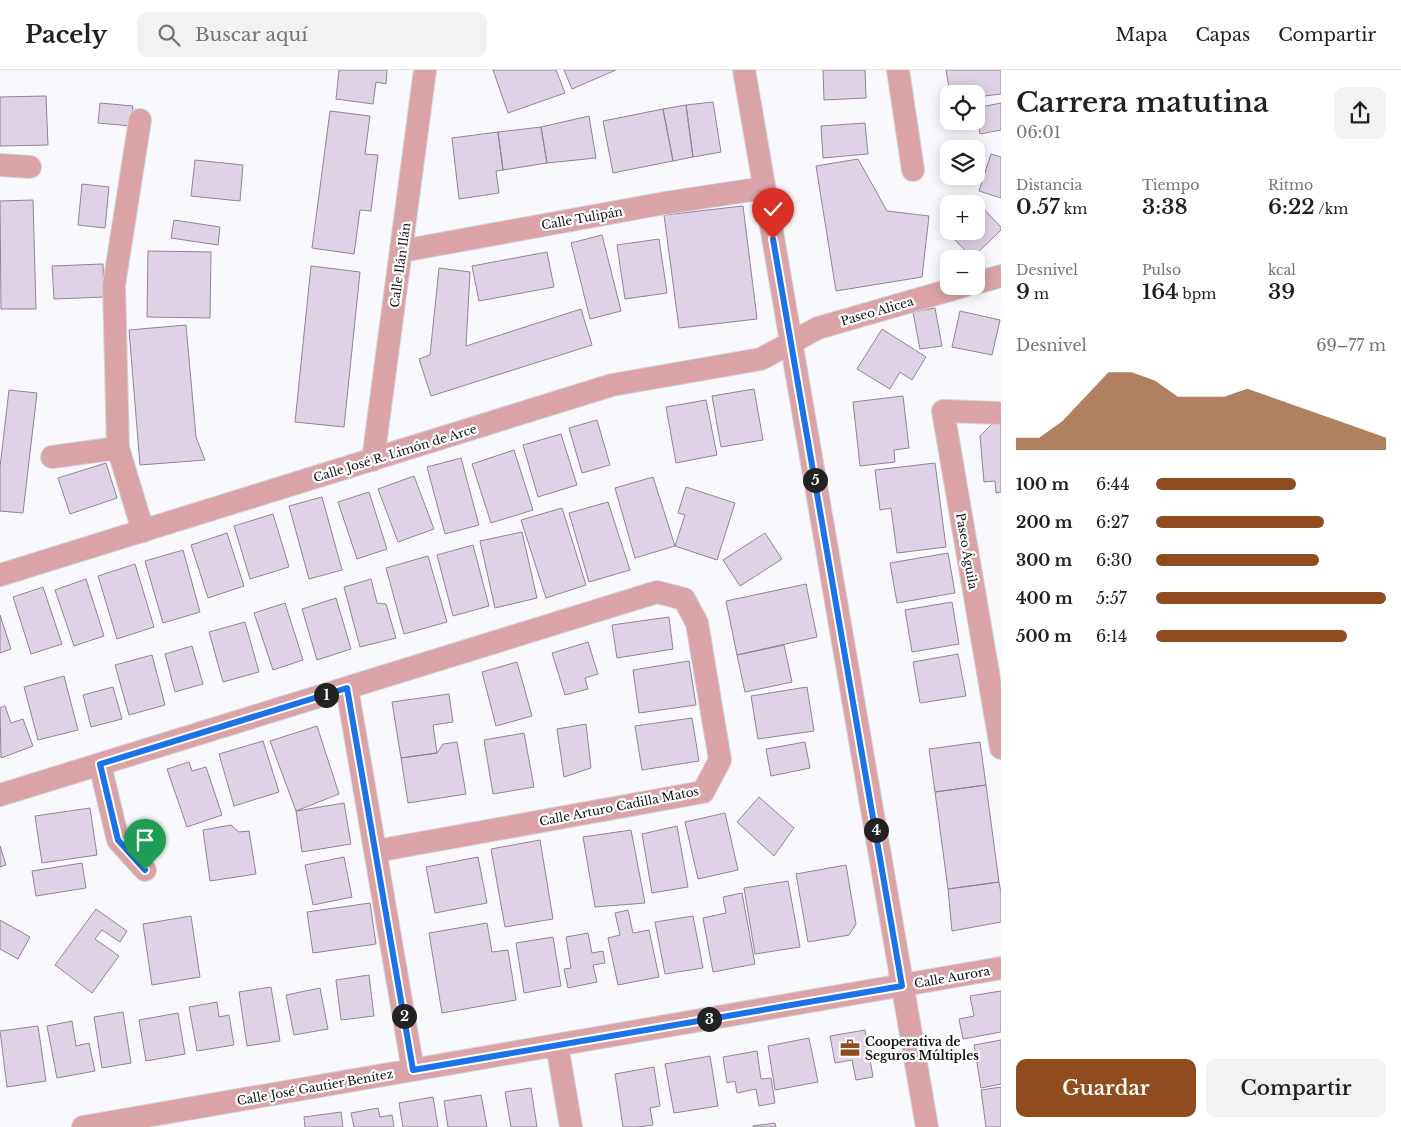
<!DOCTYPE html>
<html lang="es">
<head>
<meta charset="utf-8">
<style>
  :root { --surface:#fff; --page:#f2f2f2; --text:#202124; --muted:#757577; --line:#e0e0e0; --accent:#904c1e }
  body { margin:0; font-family:"Libre Baskerville",serif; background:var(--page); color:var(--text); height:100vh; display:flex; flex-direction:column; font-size:19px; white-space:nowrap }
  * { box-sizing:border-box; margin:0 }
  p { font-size:16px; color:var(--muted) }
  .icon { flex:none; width:28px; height:28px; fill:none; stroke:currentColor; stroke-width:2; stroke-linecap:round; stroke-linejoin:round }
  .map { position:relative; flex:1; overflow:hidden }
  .sheet { display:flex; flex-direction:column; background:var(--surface); width:400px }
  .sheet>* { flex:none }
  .tools { position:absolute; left:940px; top:15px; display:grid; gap:10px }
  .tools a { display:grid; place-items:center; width:45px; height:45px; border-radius:10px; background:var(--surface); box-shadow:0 2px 12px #0003; font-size:25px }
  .pin { position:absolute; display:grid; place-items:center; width:42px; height:42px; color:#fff; margin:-51px -21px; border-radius:50% 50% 50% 0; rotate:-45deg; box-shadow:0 0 5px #0007 }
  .pin .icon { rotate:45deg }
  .km { position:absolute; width:25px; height:25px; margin:-12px; border-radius:50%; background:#222; color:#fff; font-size:14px; line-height:25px; text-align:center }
  .round { display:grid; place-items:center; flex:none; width:52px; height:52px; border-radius:10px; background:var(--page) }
  .headline { display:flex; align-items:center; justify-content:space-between; height:85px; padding:0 15px }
  h1 { font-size:28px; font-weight:600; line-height:38px }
  .stats { display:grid; grid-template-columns:repeat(3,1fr); gap:8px; height:85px; padding:5px 15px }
  .stats div { display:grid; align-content:center }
  .stats b { font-size:21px; font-weight:600 }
  .stats small { font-size:14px; font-weight:400 }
  .stats p { font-size:14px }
  .chart { height:140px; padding:10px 15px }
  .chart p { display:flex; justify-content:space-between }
  .chart svg { width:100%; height:90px; margin-top:5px; fill:var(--accent); opacity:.7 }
  .cta { display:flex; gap:10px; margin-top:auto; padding:10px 15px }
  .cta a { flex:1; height:58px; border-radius:10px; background:var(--accent); color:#fff; font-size:20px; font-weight:600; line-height:58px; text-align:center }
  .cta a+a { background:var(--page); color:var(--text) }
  ul { padding:0 15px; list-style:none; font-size:16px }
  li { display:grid; grid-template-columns:80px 60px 1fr; align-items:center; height:38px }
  li i { height:12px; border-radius:6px; background:var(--accent) }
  header { display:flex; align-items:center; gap:30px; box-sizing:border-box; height:70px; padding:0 25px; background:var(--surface); border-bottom:1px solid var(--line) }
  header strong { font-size:24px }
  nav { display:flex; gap:28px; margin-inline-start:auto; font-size:18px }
  .search { width:350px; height:45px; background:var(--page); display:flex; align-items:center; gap:12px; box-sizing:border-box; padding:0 18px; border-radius:10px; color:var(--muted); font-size:19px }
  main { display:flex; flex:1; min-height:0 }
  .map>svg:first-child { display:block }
  .building { fill:#e0d2e6; stroke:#918497 }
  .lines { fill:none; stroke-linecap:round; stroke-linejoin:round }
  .minor-casing { stroke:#d4d4d8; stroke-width:24 }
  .minor { stroke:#d9a3a8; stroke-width:22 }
  .route-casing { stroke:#fff; stroke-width:10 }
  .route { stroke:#1a73e8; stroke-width:6 }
  .labels { text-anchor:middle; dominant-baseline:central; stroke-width:4.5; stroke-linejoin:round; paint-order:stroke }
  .street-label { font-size:12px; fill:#100f16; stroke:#fff }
  .poi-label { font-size:12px; font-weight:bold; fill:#100f16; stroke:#fff; text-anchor:start }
</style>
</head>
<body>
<header>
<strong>Pacely</strong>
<div class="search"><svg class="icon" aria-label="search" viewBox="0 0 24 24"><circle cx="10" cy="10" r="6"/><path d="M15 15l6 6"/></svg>Buscar aquí</div>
<nav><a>Mapa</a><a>Capas</a><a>Compartir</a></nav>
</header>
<main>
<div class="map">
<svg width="1001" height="1057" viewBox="0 0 1001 1057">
  <rect width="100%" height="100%" fill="#f9f9fd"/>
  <path class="building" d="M 339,0 L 387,0 L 386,14 L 376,12 L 373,34 L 336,29 Z
    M 493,0 L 556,0 L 565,23 L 508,43 Z
    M 564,0 L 616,0 L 572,19 Z
    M 823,0 L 865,0 L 866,28 L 824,30 Z
    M 946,0 L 1001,0 L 1001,24 L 976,27 L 976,24 L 950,24 Z
    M 46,26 L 48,75 L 0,76 L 0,27 Z
    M 713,32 L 721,82 L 693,87 L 686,35 Z
    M 100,33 L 133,36 L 131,56 L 98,53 Z
    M 1001,33 L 1001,60 L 980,64 L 976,38 Z
    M 686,35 L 693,87 L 673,91 L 663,39 Z
    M 663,39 L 673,91 L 613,103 L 603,51 Z
    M 330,41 L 370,46 L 365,84 L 378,85 L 371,141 L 360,140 L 354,184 L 312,178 Z
    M 589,46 L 596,88 L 547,93 L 541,57 Z
    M 865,53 L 868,84 L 823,88 L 821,56 Z
    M 541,57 L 547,93 L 503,100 L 498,62 Z
    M 498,62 L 503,100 L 496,101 L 499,123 L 459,129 L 452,68 Z
    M 991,84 L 1001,87 L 1001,128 L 979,121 Z
    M 858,89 L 887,141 L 929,146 L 922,207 L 836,221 L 816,96 Z
    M 195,90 L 243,95 L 240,131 L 191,126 Z
    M 82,114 L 109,117 L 105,158 L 78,155 Z
    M 973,128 L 1001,157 L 1001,160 L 972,188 L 943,157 L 949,151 L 949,161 L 976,161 L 976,134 L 967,134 Z
    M 33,130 L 36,239 L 1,239 L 0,131 Z
    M 743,136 L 757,249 L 679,258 L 664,145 Z
    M 174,150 L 220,157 L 218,175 L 171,168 Z
    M 602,165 L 621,241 L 590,249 L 571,173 Z
    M 659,169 L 667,223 L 625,229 L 617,175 Z
    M 148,181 L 211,182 L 210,248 L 147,247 Z
    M 547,182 L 554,217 L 479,231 L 472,196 Z
    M 103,194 L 104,227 L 54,229 L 52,196 Z
    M 311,196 L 360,202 L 344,357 L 295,352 Z
    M 439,198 L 470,202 L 466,276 L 581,239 L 592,275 L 431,326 L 419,289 L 430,285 Z
    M 935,238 L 942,276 L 920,279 L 913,242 Z
    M 960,241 L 1000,250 L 992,285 L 952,277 Z
    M 186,255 L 196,367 L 205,390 L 140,395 L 129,260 Z
    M 882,259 L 926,287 L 912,310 L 900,302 L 890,319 L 857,299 Z
    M 754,319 L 763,370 L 721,377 L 712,326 Z
    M 9,320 L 37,323 L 23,443 L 0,441 L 0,397 Z
    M 903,326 L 909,378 L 894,380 L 895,392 L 860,396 L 853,332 Z
    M 706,330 L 717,385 L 676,393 L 666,337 Z
    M 597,350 L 610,395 L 582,403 L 569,358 Z
    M 992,354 L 1001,354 L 1001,422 L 996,423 L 995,411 L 984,412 L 980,366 Z
    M 561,364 L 577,415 L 538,427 L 523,375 Z
    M 514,380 L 533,440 L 491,453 L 472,394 Z
    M 461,388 L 479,455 L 445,464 L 427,397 Z
    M 106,393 L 117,428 L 70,444 L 58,408 Z
    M 935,393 L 946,477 L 897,483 L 891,438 L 880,440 L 875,400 Z
    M 414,406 L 434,459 L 398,472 L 378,419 Z
    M 653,407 L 675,476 L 635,488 L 615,418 Z
    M 686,417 L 735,433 L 717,490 L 675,476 L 685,445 L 678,443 Z
    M 369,422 L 387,479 L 357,489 L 338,432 Z
    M 322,427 L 342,500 L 309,509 L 289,436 Z
    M 608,432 L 630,500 L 589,512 L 569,443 Z
    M 562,438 L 586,515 L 546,528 L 521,450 Z
    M 273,444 L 289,497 L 250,509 L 234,456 Z
    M 522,462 L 537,528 L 495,538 L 480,471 Z
    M 227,463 L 244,516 L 208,528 L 191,475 Z
    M 765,463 L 782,489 L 740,516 L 723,490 Z
    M 473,475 L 489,536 L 453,546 L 437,485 Z
    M 183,480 L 200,542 L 163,553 L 145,491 Z
    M 948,483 L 955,523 L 897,533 L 890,493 Z
    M 428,486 L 447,552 L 404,564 L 386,498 Z
    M 135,494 L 154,557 L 117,569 L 98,506 Z
    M 86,509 L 104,566 L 74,576 L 55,520 Z
    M 371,509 L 377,533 L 386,534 L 396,568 L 360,577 L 344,517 Z
    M 806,514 L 817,567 L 737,585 L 726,531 Z
    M 43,517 L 62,574 L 31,584 L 13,527 Z
    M 336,528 L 351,579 L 317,590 L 302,539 Z
    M 952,532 L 959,574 L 912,582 L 905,540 Z
    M 285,533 L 303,590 L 273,600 L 254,543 Z
    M 0,545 L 11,579 L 0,583 Z
    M 669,547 L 673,579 L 617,588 L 612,555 Z
    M 245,552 L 259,602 L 223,612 L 209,562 Z
    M 588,572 L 598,604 L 585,608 L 588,619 L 565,625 L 552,583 Z
    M 784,575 L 792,612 L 745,622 L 737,585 Z
    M 192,576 L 203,614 L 175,622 L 165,584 Z
    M 958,584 L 966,626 L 920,633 L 913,592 Z
    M 152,585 L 165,635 L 129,645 L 115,595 Z
    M 689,591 L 696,635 L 639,643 L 633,600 Z
    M 517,592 L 532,646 L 496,656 L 482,602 Z
    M 64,606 L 78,660 L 38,670 L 24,617 Z
    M 113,617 L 122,649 L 91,657 L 83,625 Z
    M 807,617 L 814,661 L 758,669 L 751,626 Z
    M 449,624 L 453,652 L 433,655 L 437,683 L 401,688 L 392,632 Z
    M 5,636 L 11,653 L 23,649 L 33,676 L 1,688 L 0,638 Z
    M 692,648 L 699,691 L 642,700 L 635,656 Z
    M 586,654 L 591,698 L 564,707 L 557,659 Z
    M 317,656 L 339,724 L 296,741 L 270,671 Z
    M 524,663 L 534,717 L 493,724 L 484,670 Z
    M 263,671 L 279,722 L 234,736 L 219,684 Z
    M 457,672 L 466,724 L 408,733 L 401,688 L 437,683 L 443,674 Z
    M 805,672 L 810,698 L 771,706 L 766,679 Z
    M 980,672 L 986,715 L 935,722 L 929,679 Z
    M 189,692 L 192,701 L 206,697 L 222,745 L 187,757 L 167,699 Z
    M 986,715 L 999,812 L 948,819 L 935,722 Z
    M 759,727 L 794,758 L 774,786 L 737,752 Z
    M 344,733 L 351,774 L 302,782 L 296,741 Z
    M 90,738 L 97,785 L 42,793 L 35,746 Z
    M 725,743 L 738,800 L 698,809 L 685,752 Z
    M 231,755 L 239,762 L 249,761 L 256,804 L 210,811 L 203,760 Z
    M 677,756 L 688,817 L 652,823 L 642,764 Z
    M 631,760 L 645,833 L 595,837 L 583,767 Z
    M 540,770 L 553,849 L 505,857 L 491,779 Z
    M 0,776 L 6,795 L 0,797 Z
    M 344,787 L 352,827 L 313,835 L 305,795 Z
    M 478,787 L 487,833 L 435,843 L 426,797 Z
    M 82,793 L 86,818 L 36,826 L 32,801 Z
    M 846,795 L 856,854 L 849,865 L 808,872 L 796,804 Z
    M 788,811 L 800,877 L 755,884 L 744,818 Z
    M 999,812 L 1001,823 L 1001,852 L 952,861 L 948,819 Z
    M 742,823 L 755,894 L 713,902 L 703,848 L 726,843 L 723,827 Z
    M 370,833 L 376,874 L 313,883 L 307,842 Z
    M 96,839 L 127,861 L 120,872 L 102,860 L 95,869 L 119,886 L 92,923 L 55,895 Z
    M 628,840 L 633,863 L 649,860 L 659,907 L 618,915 L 608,868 L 620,865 L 615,843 Z
    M 191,846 L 200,907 L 152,915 L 143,854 Z
    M 693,846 L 703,898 L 665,904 L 655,852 Z
    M 0,850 L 30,867 L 18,889 L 0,879 Z
    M 487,853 L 492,882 L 508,880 L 516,930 L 442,943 L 429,863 Z
    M 588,863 L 592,883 L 603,881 L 605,893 L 593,895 L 597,912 L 568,918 L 564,899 L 571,898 L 566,867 Z
    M 553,867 L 561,916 L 524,923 L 516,873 Z
    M 369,905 L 374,946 L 341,950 L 336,910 Z
    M 271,917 L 280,971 L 247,976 L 239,922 Z
    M 320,918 L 328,959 L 294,965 L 286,925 Z
    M 1001,921 L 1001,962 L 963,969 L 959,949 L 974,946 L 970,926 Z
    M 217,932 L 219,947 L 229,945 L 234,975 L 197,981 L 189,937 Z
    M 123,942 L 131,993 L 102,998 L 94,947 Z
    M 178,943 L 185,984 L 146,991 L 139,950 Z
    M 72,951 L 76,976 L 89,973 L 95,1001 L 57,1008 L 47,956 Z
    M 38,956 L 46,1011 L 7,1017 L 0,961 Z
    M 865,960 L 873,1007 L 856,1010 L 852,990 L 835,993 L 830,966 Z
    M 809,968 L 818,1012 L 775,1020 L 768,976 Z
    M 1001,970 L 1001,1014 L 981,1018 L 974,975 Z
    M 757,981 L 761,1009 L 771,1008 L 775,1033 L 759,1036 L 756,1019 L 737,1023 L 735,1011 L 727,1013 L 723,987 Z
    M 710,986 L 718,1036 L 674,1043 L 665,994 Z
    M 654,997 L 660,1036 L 650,1038 L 653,1055 L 638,1057 L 623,1057 L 615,1004 Z
    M 1001,1017 L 1001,1057 L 986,1057 L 981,1020 Z
    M 531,1018 L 537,1057 L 511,1057 L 505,1022 Z
    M 481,1025 L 487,1057 L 448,1057 L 444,1031 Z
    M 433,1027 L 438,1057 L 403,1057 L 399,1033 Z
    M 378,1038 L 380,1047 L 392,1045 L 394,1057 L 354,1057 L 351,1043 Z
    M 341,1042 L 343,1057 L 305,1057 L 304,1047 Z
    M 775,1053 L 776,1057 L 753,1057 L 753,1056 Z"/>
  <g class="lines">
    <defs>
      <path id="minor" d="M 744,0 L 927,1057
        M 898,0 L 913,100
        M 140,50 L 114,215 L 118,378 L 143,461
        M 0,95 L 30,97
        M 402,181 L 665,133 L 764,118
        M 976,213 L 1001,206
        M 1001,343 L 943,341 L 1001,678
        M 52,387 L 118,378
        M 373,390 L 425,0
        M 0,505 L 612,315 L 761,289 L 818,258 L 964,216
        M 347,618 L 413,1000
        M 100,695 L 118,770 L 145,800
        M 0,725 L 657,522 L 684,529 L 697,553 L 720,690 L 703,722 L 376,781
        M 557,975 L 571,1057
        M 83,1057 L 1001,898"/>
    </defs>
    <use href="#minor" class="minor-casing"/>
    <use href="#minor" class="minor"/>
  </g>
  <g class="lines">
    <defs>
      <path id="route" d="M 145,800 L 118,770 L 100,694 L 347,618 L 413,1000 L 902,916 L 773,169"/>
    </defs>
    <use href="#route" class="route-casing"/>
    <use href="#route" class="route"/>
  </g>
  <defs>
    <symbol id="office-bare" viewBox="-9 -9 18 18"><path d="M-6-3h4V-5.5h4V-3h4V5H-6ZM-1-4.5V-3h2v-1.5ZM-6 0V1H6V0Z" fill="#904c1e" stroke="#fff" stroke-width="2.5" paint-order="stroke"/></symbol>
  </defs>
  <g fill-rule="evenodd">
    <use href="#office-bare" x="836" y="964" width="28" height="28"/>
  </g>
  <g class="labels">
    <g class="street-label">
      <text transform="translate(582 148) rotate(-10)">Calle Tulipán</text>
      <text transform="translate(400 195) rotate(-82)">Calle Ilán Ilán</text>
      <text transform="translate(877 241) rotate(-16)">Paseo Alicea</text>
      <text transform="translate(395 383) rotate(-17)">Calle José R. Limón de Arce</text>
      <text transform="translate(967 481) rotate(80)">Paseo Águila</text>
      <text transform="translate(619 736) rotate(-11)">Calle Arturo Cadilla Matos</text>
      <text transform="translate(952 907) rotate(-10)">Calle Aurora</text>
      <text transform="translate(315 1017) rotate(-10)">Calle José Gautier Benítez</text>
    </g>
    <g class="poi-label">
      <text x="865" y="971">Cooperativa de<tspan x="865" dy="14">Seguros Múltiples</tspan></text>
    </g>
  </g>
</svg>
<div class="tools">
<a><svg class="icon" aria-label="locate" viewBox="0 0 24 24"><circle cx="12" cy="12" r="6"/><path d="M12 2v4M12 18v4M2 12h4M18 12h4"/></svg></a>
<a><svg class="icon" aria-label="layers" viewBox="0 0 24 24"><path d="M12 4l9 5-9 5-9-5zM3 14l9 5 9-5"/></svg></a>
<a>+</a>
<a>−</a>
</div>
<div class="pin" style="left:145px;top:800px;background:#1e9e55"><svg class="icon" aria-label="arrive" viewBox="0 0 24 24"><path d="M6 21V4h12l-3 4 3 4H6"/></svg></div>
<div class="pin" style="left:773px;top:169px;background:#d93025"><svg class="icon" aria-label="check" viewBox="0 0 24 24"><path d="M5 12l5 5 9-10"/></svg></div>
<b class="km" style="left:326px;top:625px">1</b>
<b class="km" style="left:404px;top:946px">2</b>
<b class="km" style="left:709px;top:949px">3</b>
<b class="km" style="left:876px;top:760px">4</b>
<b class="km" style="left:815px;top:410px">5</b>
</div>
<section class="sheet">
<div class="headline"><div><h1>Carrera matutina</h1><p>06:01</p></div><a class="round"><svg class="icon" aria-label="share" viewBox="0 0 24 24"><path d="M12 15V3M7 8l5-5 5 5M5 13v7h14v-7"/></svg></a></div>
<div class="stats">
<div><p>Distancia</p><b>0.57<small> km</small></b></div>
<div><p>Tiempo</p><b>3:38</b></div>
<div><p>Ritmo</p><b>6:22<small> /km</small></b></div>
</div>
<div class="stats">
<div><p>Desnivel</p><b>9<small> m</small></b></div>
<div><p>Pulso</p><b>164<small> bpm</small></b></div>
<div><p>kcal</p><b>39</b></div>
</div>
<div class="chart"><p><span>Desnivel</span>69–77 m</p>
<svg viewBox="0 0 160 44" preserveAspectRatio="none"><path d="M0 44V38L10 38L20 30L30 18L40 6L50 6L60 10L70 18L80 18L90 18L100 14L110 18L120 22L130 26L140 30L150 34L160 38V44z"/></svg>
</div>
<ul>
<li><b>100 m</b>6:44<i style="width:61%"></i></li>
<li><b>200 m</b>6:27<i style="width:73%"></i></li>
<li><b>300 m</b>6:30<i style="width:71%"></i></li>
<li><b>400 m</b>5:57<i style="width:100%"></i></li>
<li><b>500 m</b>6:14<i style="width:83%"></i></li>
</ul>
<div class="cta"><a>Guardar</a><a>Compartir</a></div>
</section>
</main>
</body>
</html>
